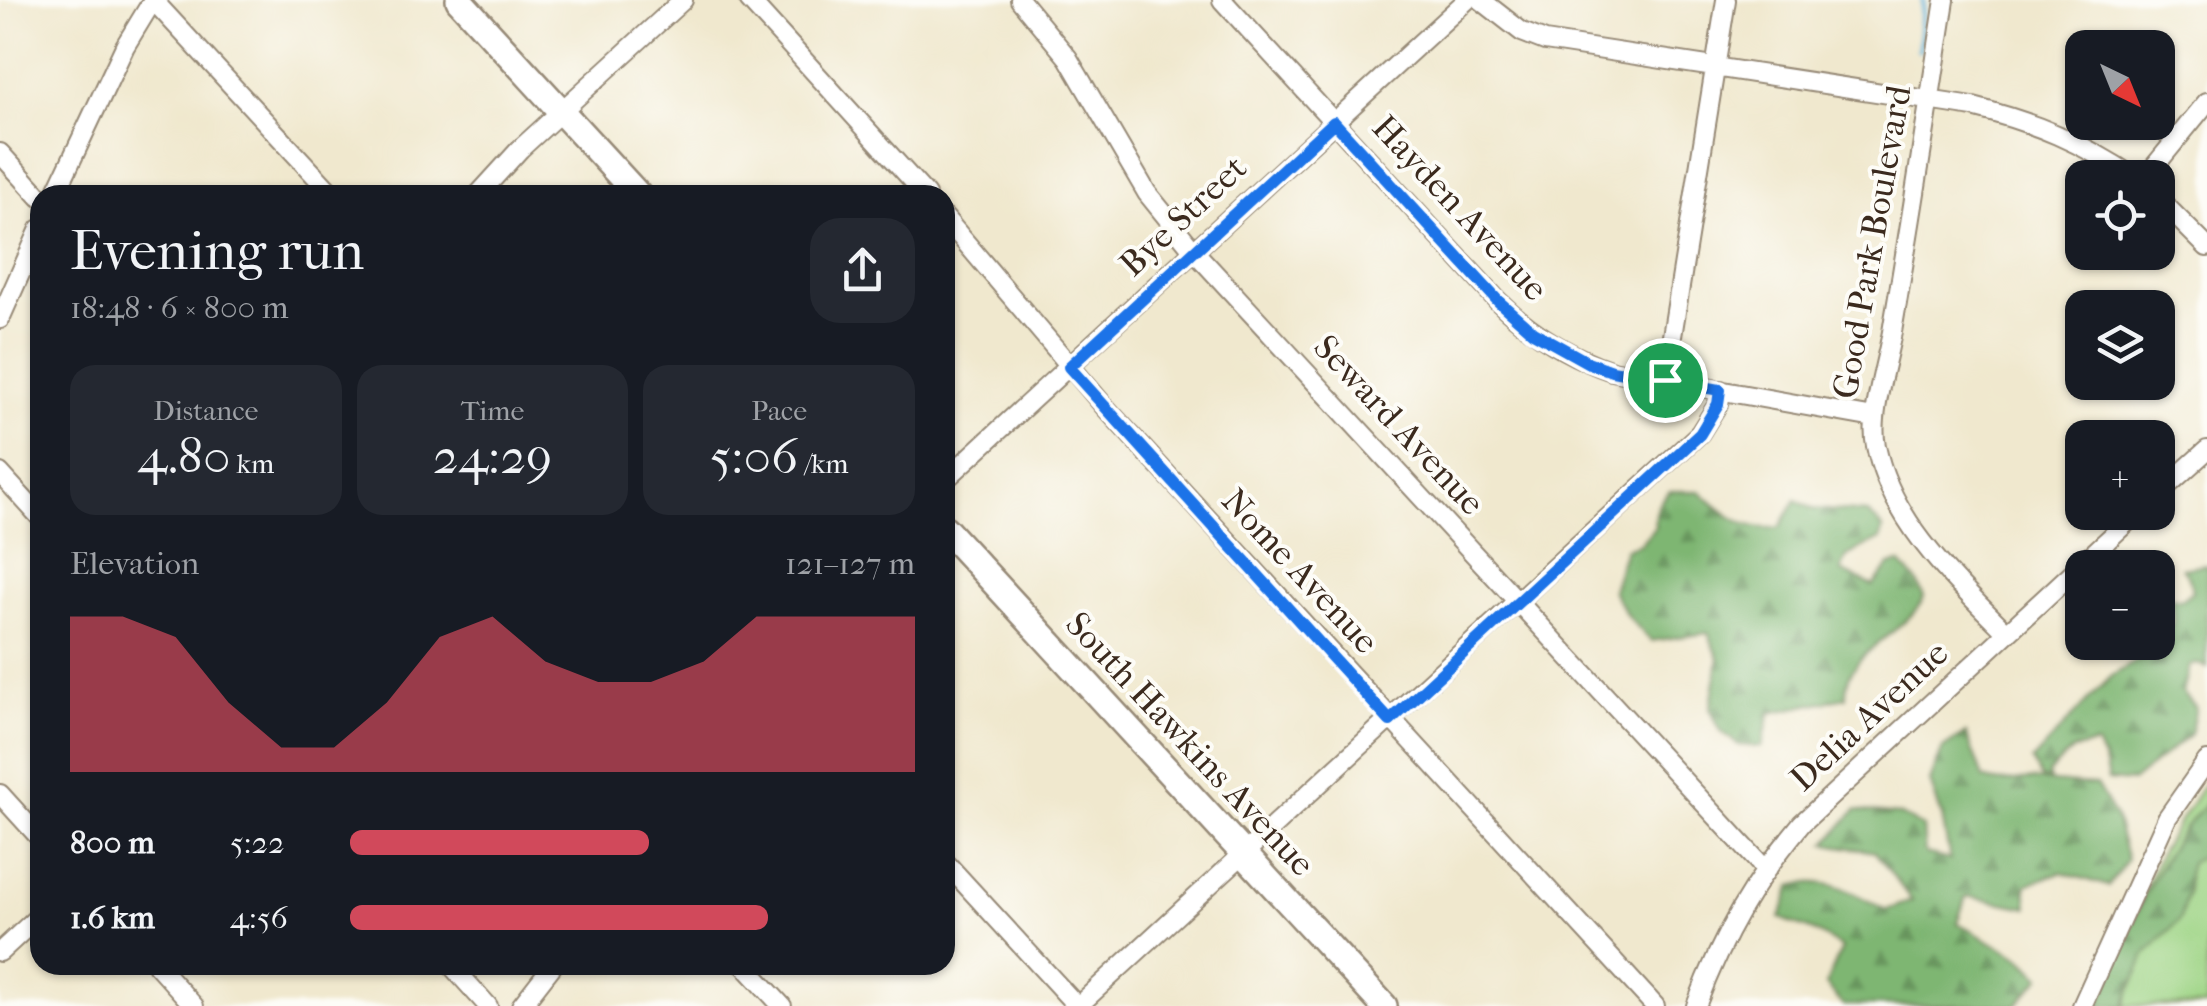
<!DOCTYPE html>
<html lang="en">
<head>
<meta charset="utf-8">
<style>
  :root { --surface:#171b24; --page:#242831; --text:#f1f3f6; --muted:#9ea1a6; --accent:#d1495b }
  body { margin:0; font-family:"IM FELL French Canon",serif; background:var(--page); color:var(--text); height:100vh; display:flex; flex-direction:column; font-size:38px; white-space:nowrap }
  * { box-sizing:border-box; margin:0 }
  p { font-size:32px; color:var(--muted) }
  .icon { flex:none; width:55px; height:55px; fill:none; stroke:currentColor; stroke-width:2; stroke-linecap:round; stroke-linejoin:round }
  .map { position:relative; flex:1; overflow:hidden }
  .sheet { position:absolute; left:30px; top:185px; width:925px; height:790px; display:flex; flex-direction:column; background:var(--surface); border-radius:30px; box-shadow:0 2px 8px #0004 }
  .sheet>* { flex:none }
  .needle { width:65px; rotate:137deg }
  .tools { position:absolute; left:2065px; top:30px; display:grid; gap:20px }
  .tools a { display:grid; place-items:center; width:110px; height:110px; border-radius:20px; background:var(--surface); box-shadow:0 2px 8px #0004; font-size:50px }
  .pin { position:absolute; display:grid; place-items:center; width:85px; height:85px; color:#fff; margin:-42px; border:5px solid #fff; border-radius:50%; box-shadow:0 2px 10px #0007 }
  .round { display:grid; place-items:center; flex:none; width:105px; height:105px; border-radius:30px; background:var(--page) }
  .headline { display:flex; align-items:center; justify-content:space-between; height:170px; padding:0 40px }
  h1 { font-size:55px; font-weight:600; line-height:75px }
  .stats { display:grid; grid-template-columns:repeat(3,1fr); gap:15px; height:170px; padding:10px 40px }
  .stats div { display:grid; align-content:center; border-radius:25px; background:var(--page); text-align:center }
  .stats b { font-size:50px; font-weight:600 }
  .stats small { font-size:28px; font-weight:400 }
  .stats p { font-size:28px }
  .chart { height:280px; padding:20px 40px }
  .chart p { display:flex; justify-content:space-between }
  .chart svg { width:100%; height:180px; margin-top:10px; fill:var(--accent); opacity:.7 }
  ul { padding:0 40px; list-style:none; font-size:32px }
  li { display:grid; grid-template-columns:160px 120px 1fr; align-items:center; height:75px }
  li i { height:25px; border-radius:12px; background:var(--accent) }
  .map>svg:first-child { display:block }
  .grass { fill:#9ed485; stroke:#6c7f52; stroke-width:2.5 }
  .forest { fill:url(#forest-firs); stroke:#5c7048; stroke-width:2.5 }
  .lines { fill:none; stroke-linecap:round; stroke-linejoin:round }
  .stream { stroke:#5db3d9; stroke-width:5 }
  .street-casing { stroke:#968976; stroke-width:22 }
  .secondary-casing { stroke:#968976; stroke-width:30 }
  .street { stroke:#fff; stroke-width:18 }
  .secondary { stroke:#fff; stroke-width:25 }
  .route-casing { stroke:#fff; stroke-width:20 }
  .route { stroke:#1a73e8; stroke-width:12 }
  .labels { text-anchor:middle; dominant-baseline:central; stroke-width:8; stroke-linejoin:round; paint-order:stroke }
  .street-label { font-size:35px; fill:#3b2a1e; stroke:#fdfcf7 }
</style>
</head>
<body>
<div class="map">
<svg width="2207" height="1006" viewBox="0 0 2207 1006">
  <defs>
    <pattern id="forest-firs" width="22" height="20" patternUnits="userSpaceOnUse" patternTransform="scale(2.5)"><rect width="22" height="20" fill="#7eb672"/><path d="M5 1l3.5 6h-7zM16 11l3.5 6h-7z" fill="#68945d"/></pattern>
  </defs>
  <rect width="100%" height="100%" fill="#fdfcf7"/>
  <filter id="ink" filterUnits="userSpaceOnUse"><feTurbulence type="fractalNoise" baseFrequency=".01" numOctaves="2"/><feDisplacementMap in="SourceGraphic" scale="20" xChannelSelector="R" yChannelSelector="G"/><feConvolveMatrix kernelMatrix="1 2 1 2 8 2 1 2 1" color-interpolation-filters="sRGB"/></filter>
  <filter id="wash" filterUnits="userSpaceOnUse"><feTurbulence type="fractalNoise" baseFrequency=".0048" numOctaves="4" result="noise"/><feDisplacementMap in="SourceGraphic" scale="40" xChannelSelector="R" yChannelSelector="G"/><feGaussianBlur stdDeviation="2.25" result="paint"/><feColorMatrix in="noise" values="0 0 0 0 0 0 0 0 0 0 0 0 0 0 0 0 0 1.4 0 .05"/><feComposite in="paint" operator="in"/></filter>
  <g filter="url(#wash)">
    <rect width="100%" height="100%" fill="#f0e8ce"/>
    <path class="grass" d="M 2207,779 L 2207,1006 L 2094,1006 L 2162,849 Z"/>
    <path class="forest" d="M 1670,491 L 1700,491 C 1723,513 1747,533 1780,527 L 1796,500 L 1813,509 L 1868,513 L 1883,528 L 1881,539 L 1847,556 L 1841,571 L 1873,586 L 1890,565 L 1900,563 L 1917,582 L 1924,597 C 1906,636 1843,650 1846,697 L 1770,713 L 1762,747 L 1738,745 L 1721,731 L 1710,709 L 1719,658 L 1708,633 L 1651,641 L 1628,617 L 1612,590 L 1625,549 L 1640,544 L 1655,526 C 1653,509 1658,503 1670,491 Z
      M 2207,564 L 2207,668 L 2200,664 L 2190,665 L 2183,693 L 2196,708 L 2190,734 L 2132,782 L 2108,780 L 2104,761 L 2096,745 L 2074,749 L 2048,773 L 2050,780 L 2042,779 L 2032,761 L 2086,702 L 2112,676 L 2139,659 L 2151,643 L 2158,642 L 2158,636 L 2173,625 L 2171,598 L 2181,600 L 2192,591 L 2189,577 L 2182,568 Z
      M 1966,733 L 1983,778 C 2007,787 2017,777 2039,780 C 2058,783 2076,784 2096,785 L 2115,817 L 2127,860 L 2108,886 L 2061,872 L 2026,885 L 2028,908 L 1966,896 L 1957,923 L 2023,959 L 2041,977 L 2015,1006 L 1843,1005 L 1826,985 L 1842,948 L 1816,932 L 1780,918 L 1792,886 C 1826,875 1855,894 1886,910 L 1912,901 L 1875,852 L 1826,844 L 1856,810 L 1899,815 L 1923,827 L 1925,854 L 1950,860 L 1942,817 L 1930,782 L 1943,748 Z
      M 2207,803 L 2207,854 L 2190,863 L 2187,874 L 2187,893 L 2180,919 L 2145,955 L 2124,1006 L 2099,1006 C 2128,938 2153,855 2207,803 Z"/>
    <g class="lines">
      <path class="stream" d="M 1919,50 L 1923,0"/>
    </g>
  </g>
  <g filter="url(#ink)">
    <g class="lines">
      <defs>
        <path id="street" d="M 153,0 L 333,195
          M 749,0 L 926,195
          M 1020,0 L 1068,58 L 1147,193 L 1194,251 L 1764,868
          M 1222,0 L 1498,301 C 1531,333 1568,356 1612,371 L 1874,418
          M 1481,0 L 1522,32 L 1545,41 L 1973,107 C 2036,123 2081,142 2135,178
          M 1945,0 C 1928,109 1912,217 1893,326 C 1888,360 1869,414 1876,446 C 1891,521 1954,580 2006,632
          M 0,153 L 40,197
          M 2145,178 L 2207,102
          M 55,195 L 125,46 L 153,0
          M 478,195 L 520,149 L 683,0
          M 2158,198 L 2207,247
          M 945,218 L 1104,406 L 1655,1006
          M 0,319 L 40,229
          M 1665,380 L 1726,0
          M 0,473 L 40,517
          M 945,480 L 1467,0
          M 2158,494 L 2207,450
          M 0,794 L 40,838
          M 945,862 L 1077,1006
          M 0,952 L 40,915
          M 157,965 L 194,1006
          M 451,965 L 488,1006
          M 744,965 L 782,1006
          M 521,1006 L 553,965
          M 1078,1006 L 1700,433 L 1718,404 L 1721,390
          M 1696,1006 C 1723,934 1753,882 1802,823 L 2138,512
          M 2082,1006 L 2167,818 L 2207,761"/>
        <path id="secondary" d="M 459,0 L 638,195
          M 945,529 L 1384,1006"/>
      </defs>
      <use href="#street" class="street-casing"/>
      <use href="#secondary" class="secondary-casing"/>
      <use href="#street" class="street"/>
      <use href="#secondary" class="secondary"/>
    </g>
  </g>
  <g class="lines" filter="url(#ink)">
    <defs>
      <path id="route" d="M 1334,122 L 1498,301 L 1533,332 L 1587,362 L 1612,371 L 1720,390 L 1718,404 L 1700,434 L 1390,721 L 1069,367 Z"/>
    </defs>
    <use href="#route" class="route-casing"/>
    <use href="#route" class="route"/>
  </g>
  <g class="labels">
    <g class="street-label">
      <text transform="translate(1460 208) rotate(47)">Hayden Avenue</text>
      <text transform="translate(1183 216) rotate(-43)">Bye Street</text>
      <text transform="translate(1872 242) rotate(-80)">Good Park Boulevard</text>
      <text transform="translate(1399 425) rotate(47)">Seward Avenue</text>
      <text transform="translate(1300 571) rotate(47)">Nome Avenue</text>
      <text transform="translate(1869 716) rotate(-43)">Delia Avenue</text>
      <text transform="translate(1190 744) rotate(47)">South Hawkins Avenue</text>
    </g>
  </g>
</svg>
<div class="tools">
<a><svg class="needle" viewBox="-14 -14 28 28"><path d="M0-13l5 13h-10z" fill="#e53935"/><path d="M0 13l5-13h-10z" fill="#9ea1a6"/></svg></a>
<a><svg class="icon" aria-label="locate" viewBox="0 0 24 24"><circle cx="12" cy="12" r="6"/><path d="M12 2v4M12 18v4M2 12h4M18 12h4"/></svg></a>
<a><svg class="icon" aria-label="layers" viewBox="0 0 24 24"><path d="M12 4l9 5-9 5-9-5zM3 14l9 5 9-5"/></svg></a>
<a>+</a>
<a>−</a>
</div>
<div class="pin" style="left:1665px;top:380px;background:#1e9e55"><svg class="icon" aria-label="arrive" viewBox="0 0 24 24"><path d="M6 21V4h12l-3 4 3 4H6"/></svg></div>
<section class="sheet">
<div class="headline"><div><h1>Evening run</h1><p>18:48 · 6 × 800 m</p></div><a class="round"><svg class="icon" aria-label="share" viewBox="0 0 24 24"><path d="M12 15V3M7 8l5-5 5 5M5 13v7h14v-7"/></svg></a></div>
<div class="stats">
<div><p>Distance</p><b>4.80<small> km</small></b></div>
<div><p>Time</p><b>24:29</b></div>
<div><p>Pace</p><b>5:06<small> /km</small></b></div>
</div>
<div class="chart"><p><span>Elevation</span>121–127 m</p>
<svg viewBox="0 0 160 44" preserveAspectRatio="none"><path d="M0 44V6L10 6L20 11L30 27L40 38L50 38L60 27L70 11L80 6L90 17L100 22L110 22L120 17L130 6L140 6L150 6L160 6V44z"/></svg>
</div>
<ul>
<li><b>800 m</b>5:22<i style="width:53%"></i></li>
<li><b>1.6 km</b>4:56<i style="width:74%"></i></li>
</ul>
</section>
</div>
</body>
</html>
